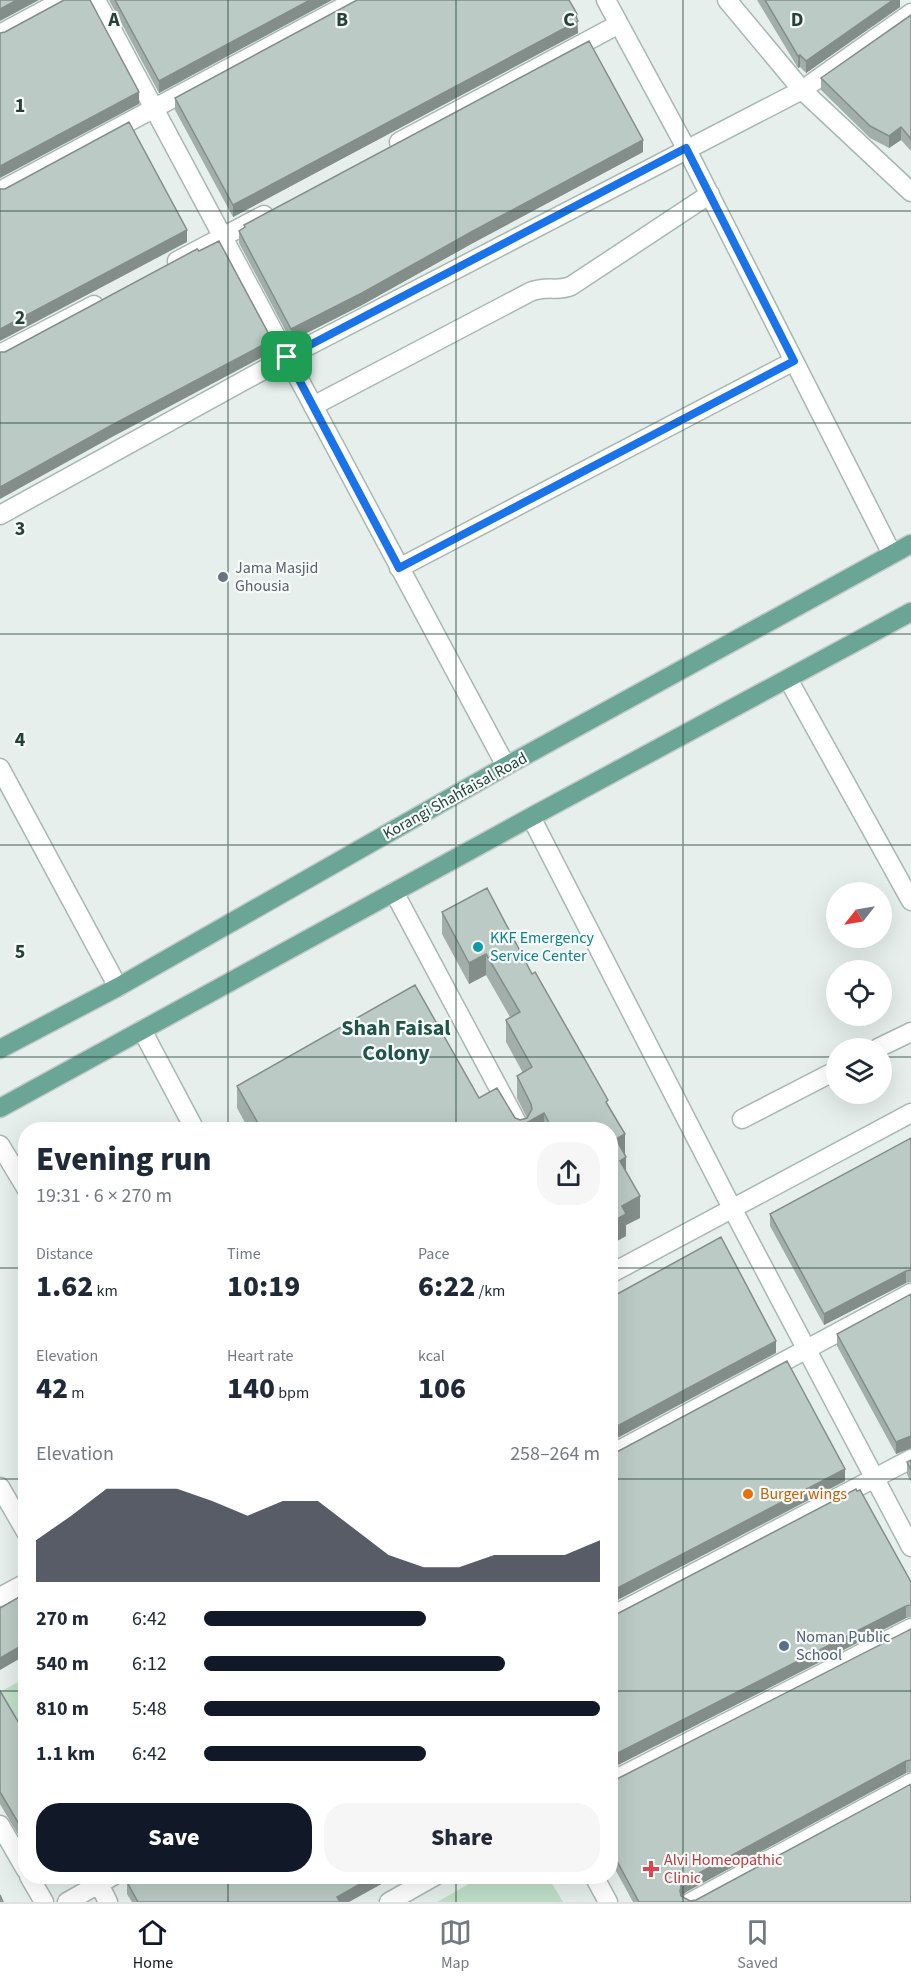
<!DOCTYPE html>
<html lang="en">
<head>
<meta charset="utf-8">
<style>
  :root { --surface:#fff; --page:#f6f6f7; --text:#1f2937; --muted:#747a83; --line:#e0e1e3; --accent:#111827 }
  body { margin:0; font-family:"Source Sans 3",sans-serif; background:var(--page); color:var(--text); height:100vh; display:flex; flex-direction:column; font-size:22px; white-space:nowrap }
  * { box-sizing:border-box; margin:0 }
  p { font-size:20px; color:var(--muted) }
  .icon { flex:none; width:33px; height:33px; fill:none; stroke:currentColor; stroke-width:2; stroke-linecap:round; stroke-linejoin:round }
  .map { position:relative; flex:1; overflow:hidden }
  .panel { position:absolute; left:18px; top:1122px; width:600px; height:762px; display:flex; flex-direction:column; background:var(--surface); border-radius:24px; box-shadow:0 6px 24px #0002 }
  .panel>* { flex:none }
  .needle { width:39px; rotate:239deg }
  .tools { position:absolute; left:826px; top:882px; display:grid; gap:12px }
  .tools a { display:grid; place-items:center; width:66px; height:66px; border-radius:50%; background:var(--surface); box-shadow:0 6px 24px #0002; font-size:30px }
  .pin { position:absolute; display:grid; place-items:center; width:51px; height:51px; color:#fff; margin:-26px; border-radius:12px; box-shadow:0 3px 9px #0006 }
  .round { display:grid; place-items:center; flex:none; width:63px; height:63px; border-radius:24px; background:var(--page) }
  .head { display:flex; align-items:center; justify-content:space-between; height:102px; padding:0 18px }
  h1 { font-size:33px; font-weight:800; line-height:45px }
  .figures { display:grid; grid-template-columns:repeat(3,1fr); gap:9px; height:102px; padding:6px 18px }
  .figures div { display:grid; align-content:center }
  .figures b { font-size:30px; font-weight:800 }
  .figures small { font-size:16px; font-weight:400 }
  .figures p { font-size:16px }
  .chart { height:168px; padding:12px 18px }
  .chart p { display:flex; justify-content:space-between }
  .chart svg { width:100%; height:108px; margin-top:6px; fill:var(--accent); opacity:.7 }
  .action { display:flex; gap:12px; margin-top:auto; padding:12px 18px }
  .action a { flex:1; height:69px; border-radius:24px; background:var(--accent); color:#fff; font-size:24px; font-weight:800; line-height:69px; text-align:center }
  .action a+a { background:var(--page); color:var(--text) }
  ul { padding:0 18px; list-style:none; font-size:20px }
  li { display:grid; grid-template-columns:96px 72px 1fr; align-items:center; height:45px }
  li i { height:15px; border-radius:8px; background:var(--accent) }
  .dock { display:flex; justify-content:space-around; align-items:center; height:84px; border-top:2px solid var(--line); background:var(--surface); font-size:16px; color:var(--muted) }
  .dock a { display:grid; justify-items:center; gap:3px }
  .dock .current { color:var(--accent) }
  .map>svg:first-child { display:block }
  .green { fill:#bfe0c8 }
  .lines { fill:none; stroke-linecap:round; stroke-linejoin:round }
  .lane-casing { stroke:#a8b8b2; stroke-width:21 }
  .street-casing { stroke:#a8b8b2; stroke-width:21 }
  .primary-casing { stroke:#c2cac8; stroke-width:21 }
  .lane { stroke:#fff; stroke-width:18 }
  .street { stroke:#fff; stroke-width:18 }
  .primary { stroke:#6aa596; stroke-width:18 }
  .wall { fill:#a1aea9 }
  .shaded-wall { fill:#838d89 }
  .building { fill:#bbcac4; stroke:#838d89; stroke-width:1.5 }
  .route-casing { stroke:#fff; stroke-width:12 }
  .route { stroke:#1a73e8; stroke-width:8 }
  .grid { fill:none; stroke:#24423a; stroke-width:1.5; stroke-opacity:0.55 }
  .worship-dot { fill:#6b7280; stroke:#f7fbf9; stroke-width:2 }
  .culture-dot { fill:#0f9aa8; stroke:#f7fbf9; stroke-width:2 }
  .food-dot { fill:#e8710a; stroke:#f7fbf9; stroke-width:2 }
  .service-dot { fill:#5c6f8a; stroke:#f7fbf9; stroke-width:2 }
  .health-dot { fill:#e0444e; stroke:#f7fbf9; stroke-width:2 }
  .labels { text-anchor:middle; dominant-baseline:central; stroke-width:4.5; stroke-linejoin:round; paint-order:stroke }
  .worship-label { font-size:16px; fill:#5b616d; stroke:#f7fbf9; text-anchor:start }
  .street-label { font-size:16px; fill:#24423a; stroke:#f7fbf9 }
  .culture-label { font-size:16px; fill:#0d838f; stroke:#f7fbf9; text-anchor:start }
  .food-label { font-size:16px; fill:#c56008; stroke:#f7fbf9; text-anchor:start }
  .service-label { font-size:16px; fill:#4e5e75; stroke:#f7fbf9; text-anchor:start }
  .health-label { font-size:16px; fill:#be3a42; stroke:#f7fbf9; text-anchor:start }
  .district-label { font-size:22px; font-weight:bold; fill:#1f5548; stroke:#f7fbf9 }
  .grid-label { font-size:20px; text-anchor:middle; font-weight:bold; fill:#24423a; stroke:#f7fbf9; stroke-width:4.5; stroke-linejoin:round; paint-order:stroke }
</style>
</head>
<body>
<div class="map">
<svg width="911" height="1902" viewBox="0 0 911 1902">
  <rect width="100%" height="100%" fill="#e6efeb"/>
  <path class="green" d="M 25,1678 L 25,1748 L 0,1692 Z
    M 483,1876 L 548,1877 L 563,1902 L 437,1902 Z"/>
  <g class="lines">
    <defs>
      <path id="lane" d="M 394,892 L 521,1130"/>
      <path id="street" d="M 96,0 L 506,766
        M 606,0 L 686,148 L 892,554
        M 727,0 L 802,90 L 911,192
        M 0,34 L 63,0
        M 399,142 L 619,24
        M 0,191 L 356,0
        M 177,261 L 264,215
        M 0,354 L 94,305
        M 313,406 L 530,292 C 548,285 557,292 571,286 L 710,194
        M 0,515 L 287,357 L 802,90 L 911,13
        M 399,568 L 794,361
        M 788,679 L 911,901
        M 0,768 L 118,987
        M 531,817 L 733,1210 L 911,1547
        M 142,1030 L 195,1130
        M 878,1048 L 911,1032
        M 742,1119 L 837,1070
        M 0,1145 L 26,1188
        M 610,1274 L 911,1113
        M 610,1455 L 911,1293
        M 0,1487 L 26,1532
        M 0,1597 L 26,1583
        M 610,1617 L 911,1459
        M 610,1782 L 911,1628
        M 0,1825 L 26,1870
        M 29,1876 L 44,1902
        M 594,1876 L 608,1902
        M 99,1884 L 108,1902
        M 67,1902 L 113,1876
        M 389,1902 L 435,1876
        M 691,1902 L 911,1783"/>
      <path id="primary" d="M 0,1049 L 118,987 L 506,766 L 911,544
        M 0,1108 L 531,817 L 911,612"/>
    </defs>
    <use href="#lane" class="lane-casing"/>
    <use href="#street" class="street-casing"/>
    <use href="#primary" class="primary-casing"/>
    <use href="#lane" class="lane"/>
    <use href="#street" class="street"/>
    <use href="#primary" class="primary"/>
  </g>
  <path class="wall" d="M 109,0 L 332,0 L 159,93 Z
    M 757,0 L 900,0 L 900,7 L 806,73 L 800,67 L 798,68 Z
    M 911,15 L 911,151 L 901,140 L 889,148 L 870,138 L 821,90 L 821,78 Z
    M 577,19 L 578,33 L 233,217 L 175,110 L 175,98 Z
    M 643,152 L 473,243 L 362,305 L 291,341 L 239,243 L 239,231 L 244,228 L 244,225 Z
    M 442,912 L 532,974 L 608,1106 L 625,1155 L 626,1172 L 640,1218 L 626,1225 L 626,1236 L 610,1245 L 610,1130 L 249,1130 L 237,1108 L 237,1086 L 479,1098 L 515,1118 L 520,1120 L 527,1118 L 517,1098 L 517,1076 L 523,1073 L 506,1042 L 506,1020 L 510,1017 L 486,975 L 469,984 L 442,934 Z
    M 911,1138 L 911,1282 L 906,1283 L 824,1325 L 770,1226 L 770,1214 Z
    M 911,1294 L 911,1448 L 896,1454 L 837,1346 L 837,1334 Z
    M 911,1460 L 911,1482 L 907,1474 L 907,1462 Z
    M 911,1582 L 911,1617 L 906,1618 L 610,1769 Z
    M 911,1629 L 911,1772 L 906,1773 L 686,1892 L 682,1896 L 690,1901 L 911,1902 L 633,1902 L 610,1860 L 610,1781 L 615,1780 Z
    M 0,1691 L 26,1735 L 26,1848 L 0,1804 Z
    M 42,1876 L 57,1876 L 46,1883 Z
    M 127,1882 L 349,1902 L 132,1902 L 127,1894 Z"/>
  <path class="shaded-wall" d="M 17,0 L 39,0 L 0,21 L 0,9 Z
    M 310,0 L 332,0 L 159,93 L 159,81 Z
    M 893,0 L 900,0 L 900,7 L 806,73 L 806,61 Z
    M 577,14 L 578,33 L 233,217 L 233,205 Z
    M 800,55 L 800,67 L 798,68 L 798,56 Z
    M 139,92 L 139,104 L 0,178 L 0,166 Z
    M 901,127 L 901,140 L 889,148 L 889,136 Z
    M 643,140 L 643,152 L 473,243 L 362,305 L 291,341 L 291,329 Z
    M 187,230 L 187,242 L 0,341 L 0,329 Z
    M 272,340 L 272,352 L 112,437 L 0,499 L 0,487 L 112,425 Z
    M 486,954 L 486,975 L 469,984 L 469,963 Z
    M 544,1113 L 544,1130 L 514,1130 Z
    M 625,1134 L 625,1155 L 616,1139 Z
    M 626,1157 L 626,1179 L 620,1161 Z
    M 640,1196 L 640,1218 L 626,1225 L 626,1236 L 610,1245 L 610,1223 L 622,1206 Z
    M 906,1271 L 906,1283 L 824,1325 L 824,1314 Z
    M 776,1341 L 776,1353 L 610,1442 L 610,1430 Z
    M 911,1436 L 911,1448 L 896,1454 L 896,1442 Z
    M 845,1469 L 845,1481 L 610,1604 L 610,1592 Z
    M 906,1606 L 906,1618 L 610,1769 L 610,1757 Z
    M 26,1643 L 26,1655 L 0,1670 L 0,1658 Z
    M 906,1761 L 906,1773 L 686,1892 L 681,1897 L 680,1891 L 681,1885 L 686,1880 Z
    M 46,1876 L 57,1876 L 46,1883 Z
    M 374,1876 L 396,1876 L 349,1902 L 337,1902 L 337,1897 Z"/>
  <path class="building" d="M 0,0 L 17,0 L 0,9 Z
    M 64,0 L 90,0 L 139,92 L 0,166 L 0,33 L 5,32 Z
    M 115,0 L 310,0 L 159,81 Z
    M 357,0 L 569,0 L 577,14 L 575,15 L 578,21 L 233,205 L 175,98 Z
    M 765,0 L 893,0 L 806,61 L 800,55 L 798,56 Z
    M 911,15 L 911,139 L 901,127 L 889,136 L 870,126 L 821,78 Z
    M 589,41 L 643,140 L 473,231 L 362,293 L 291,329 L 239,231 L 245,227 L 244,225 Z
    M 129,122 L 187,230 L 0,329 L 0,189 L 5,189 Z
    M 219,241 L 272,340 L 112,425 L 0,487 L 0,352 L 5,352 L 197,249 L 199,251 Z
    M 487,888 L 532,974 L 535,972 L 608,1100 L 606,1102 L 625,1134 L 616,1139 L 626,1157 L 620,1161 L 640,1196 L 622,1206 L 626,1214 L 610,1223 L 610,1130 L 553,1130 L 544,1113 L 514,1130 L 252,1130 L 259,1125 L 237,1086 L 415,985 L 479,1098 L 497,1088 L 515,1118 L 520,1120 L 527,1118 L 532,1109 L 531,1104 L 517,1076 L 532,1067 L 506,1020 L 520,1012 L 486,954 L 469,963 L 442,912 Z
    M 911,1138 L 911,1270 L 906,1271 L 824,1314 L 770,1214 Z
    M 721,1237 L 776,1341 L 610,1430 L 610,1298 Z
    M 911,1294 L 911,1436 L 896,1442 L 837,1334 Z
    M 787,1361 L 845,1469 L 610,1592 L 610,1453 L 615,1453 Z
    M 911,1460 L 911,1470 L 907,1462 Z
    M 856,1489 L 857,1491 L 860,1490 L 911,1582 L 911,1605 L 906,1606 L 610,1757 L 610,1616 L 615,1615 Z
    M 26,1593 L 26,1643 L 0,1658 L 0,1608 Z
    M 911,1629 L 911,1760 L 906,1761 L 686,1880 L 681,1885 L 680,1891 L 681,1896 L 690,1901 L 696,1900 L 911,1784 L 911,1902 L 639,1902 L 610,1848 L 610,1781 L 615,1780 Z
    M 0,1691 L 26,1735 L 26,1836 L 0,1792 Z
    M 138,1876 L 374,1876 L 337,1897 L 340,1902 L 138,1902 L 127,1882 Z
    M 0,1895 L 3,1902 L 0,1902 Z"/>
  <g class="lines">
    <defs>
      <path id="route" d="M 686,148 L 794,361 L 399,568 L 287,357 Z"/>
    </defs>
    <use href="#route" class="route-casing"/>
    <use href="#route" class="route"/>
  </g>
  <path class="grid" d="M 228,0 L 228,1130M 456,0 L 456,1130M 683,0 L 683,1902M 0,211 L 911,211M 0,423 L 911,423M 0,634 L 911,634M 0,845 L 911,845M 0,1057 L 837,1057M 882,1057 L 911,1057M 0,1268 L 26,1268M 610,1268 L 911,1268M 0,1479 L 26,1479M 610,1479 L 911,1479M 0,1691 L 26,1691M 610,1691 L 911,1691M 228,1876 L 228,1902M 456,1876 L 456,1902"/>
  <circle class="worship-dot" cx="223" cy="577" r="6"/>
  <circle class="culture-dot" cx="478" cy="947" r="6"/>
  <circle class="food-dot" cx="748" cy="1494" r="6"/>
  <circle class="service-dot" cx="784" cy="1646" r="6"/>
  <path class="health-dot" d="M648 1860h6v6h6v6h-6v6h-6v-6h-6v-6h6z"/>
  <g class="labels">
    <g class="worship-label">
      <text x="235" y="568">Jama Masjid<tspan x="235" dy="18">Ghousia</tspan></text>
    </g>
    <g class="street-label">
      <text transform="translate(455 796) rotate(-29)">Korangi Shahfaisal Road</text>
    </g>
    <g class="culture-label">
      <text x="490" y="938">KKF Emergency<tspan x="490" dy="18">Service Center</tspan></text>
    </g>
    <g class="food-label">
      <text x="760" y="1494">Burger wings</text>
    </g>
    <g class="service-label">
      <text x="796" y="1637">Noman Public<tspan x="796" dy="18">School</tspan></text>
    </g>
    <g class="health-label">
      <text x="664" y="1860">Alvi Homeopathic<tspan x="664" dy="18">Clinic</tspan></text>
    </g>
    <g class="district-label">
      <text x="396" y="1028">Shah Faisal<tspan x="396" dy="25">Colony</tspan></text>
    </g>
  </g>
  <g class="grid-label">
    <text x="114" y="26">A</text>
    <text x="342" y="26">B</text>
    <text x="569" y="26">C</text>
    <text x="797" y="26">D</text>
    <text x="20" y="112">1</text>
    <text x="20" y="324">2</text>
    <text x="20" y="535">3</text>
    <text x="20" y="746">4</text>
    <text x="20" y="958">5</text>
  </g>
</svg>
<div class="tools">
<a><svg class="needle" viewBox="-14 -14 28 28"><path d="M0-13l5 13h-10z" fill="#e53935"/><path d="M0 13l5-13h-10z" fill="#747a83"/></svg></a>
<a><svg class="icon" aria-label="locate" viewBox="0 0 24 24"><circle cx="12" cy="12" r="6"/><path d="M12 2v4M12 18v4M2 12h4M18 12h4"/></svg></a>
<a><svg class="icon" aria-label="layers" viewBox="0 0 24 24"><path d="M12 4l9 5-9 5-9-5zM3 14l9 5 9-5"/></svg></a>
</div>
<div class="pin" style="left:287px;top:357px;background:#1e9e55"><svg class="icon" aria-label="arrive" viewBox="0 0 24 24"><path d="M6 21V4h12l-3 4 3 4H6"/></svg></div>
<section class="panel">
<div class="head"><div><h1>Evening run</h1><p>19:31 · 6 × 270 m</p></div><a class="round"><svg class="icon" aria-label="share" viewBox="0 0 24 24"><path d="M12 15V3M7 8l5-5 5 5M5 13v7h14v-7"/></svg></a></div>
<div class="figures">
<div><p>Distance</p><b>1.62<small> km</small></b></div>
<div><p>Time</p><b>10:19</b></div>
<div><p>Pace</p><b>6:22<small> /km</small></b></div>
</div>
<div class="figures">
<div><p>Elevation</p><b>42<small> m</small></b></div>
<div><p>Heart rate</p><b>140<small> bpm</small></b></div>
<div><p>kcal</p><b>106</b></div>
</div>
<div class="chart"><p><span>Elevation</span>258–264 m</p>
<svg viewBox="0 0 160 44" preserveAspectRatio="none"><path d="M0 44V27L10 17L20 6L30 6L40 6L50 11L60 17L70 11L80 11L90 22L100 33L110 38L120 38L130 33L140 33L150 33L160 27V44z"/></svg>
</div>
<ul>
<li><b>270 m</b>6:42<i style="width:56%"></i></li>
<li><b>540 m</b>6:12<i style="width:76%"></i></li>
<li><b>810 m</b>5:48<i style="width:100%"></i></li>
<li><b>1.1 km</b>6:42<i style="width:56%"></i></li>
</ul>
<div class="action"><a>Save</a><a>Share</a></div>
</section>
</div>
<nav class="dock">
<a class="current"><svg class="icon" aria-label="home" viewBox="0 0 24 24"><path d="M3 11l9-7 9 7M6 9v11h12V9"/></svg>Home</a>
<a><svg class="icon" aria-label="map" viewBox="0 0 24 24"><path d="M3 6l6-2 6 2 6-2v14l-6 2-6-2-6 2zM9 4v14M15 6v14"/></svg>Map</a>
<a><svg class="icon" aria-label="saved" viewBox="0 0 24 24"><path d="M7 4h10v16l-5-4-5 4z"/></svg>Saved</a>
</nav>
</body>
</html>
